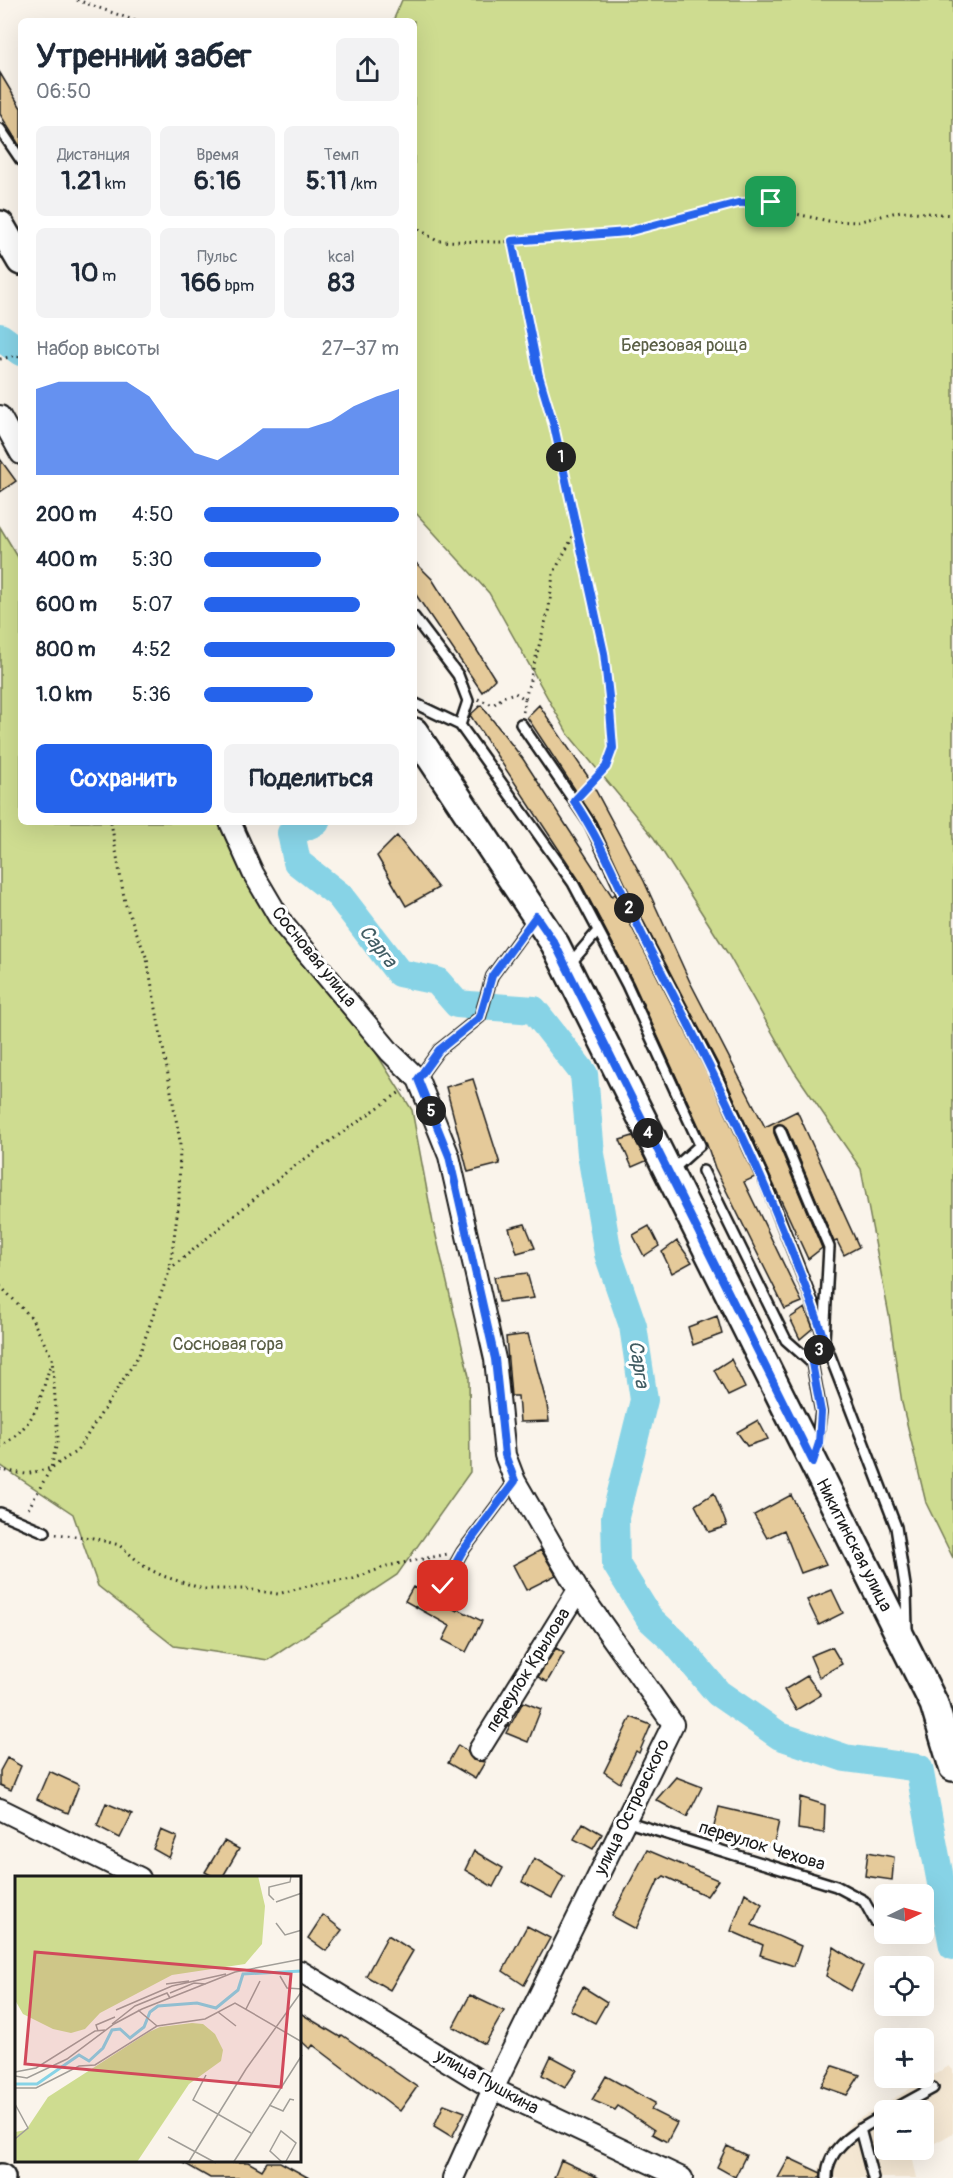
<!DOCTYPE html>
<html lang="ru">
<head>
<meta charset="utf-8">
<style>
  :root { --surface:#fff; --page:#f2f2f3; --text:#1f2937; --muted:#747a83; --accent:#2563eb }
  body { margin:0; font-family:Pangolin,sans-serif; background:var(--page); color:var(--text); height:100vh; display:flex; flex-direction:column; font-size:22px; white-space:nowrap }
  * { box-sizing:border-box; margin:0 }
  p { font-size:20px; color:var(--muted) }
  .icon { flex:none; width:33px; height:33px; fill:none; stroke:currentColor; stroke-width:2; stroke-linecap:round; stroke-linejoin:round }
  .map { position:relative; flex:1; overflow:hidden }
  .sheet { position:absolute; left:18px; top:18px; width:399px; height:807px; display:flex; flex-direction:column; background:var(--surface); border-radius:9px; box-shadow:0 6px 24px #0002 }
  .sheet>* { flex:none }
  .needle { width:39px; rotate:85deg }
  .buttons { position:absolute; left:874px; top:1884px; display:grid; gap:12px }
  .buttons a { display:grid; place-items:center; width:60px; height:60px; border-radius:9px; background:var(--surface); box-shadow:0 6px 24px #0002; font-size:30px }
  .pin { position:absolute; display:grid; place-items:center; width:51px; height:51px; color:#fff; margin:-26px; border-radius:12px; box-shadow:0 3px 9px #0006 }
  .km { position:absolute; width:30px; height:30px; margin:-15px; border-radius:50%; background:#222; color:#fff; font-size:16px; line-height:30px; text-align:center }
  .round { display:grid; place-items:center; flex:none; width:63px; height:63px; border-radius:9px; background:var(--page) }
  .summary { display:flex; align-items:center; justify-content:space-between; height:102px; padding:0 18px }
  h1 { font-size:33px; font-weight:800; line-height:45px }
  .figures { display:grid; grid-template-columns:repeat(3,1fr); gap:9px; height:102px; padding:6px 18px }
  .figures div { display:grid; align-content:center; border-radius:9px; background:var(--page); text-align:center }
  .figures b { font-size:26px; font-weight:800 }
  .figures small { font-size:16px; font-weight:400 }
  .figures p { font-size:16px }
  .chart { height:168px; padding:12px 18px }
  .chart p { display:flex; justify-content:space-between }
  .chart svg { width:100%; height:108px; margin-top:6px; fill:var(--accent); opacity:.7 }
  .primary-button { display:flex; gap:12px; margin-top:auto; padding:12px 18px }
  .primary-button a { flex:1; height:69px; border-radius:9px; background:var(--accent); color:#fff; font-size:24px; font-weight:800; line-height:69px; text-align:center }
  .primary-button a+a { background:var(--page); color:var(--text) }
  ul { padding:0 18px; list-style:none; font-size:20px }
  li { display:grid; grid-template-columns:96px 72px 1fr; align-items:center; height:45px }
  li i { height:15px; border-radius:8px; background:var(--accent) }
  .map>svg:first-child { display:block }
  .built { fill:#f4e7d3; fill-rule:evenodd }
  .green { fill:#cedc90; stroke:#757c56; stroke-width:1.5 }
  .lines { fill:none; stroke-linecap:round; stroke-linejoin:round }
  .river { stroke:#87d3e6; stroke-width:28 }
  .building { fill:#e5ca9a; stroke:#1c1c1c; stroke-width:1.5 }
  .lane-casing { stroke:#1c1c1c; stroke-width:14 }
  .street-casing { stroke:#1c1c1c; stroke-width:24 }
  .secondary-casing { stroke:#1c1c1c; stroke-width:32 }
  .path { stroke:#1c1c1c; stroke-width:3; stroke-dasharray:1.5 4.5; stroke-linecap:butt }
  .lane { stroke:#fff; stroke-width:9 }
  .street { stroke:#fff; stroke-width:20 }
  .secondary { stroke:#fff; stroke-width:27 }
  .route-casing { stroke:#fff; stroke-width:12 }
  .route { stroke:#2563eb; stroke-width:8 }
  .labels { text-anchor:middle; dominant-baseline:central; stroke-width:6; stroke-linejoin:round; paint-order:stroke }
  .park-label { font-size:18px; fill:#5a5f45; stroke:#fff }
  .street-label { font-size:18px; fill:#1c1c1c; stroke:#fff }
  .water-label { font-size:20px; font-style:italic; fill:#415c63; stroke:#fff }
  .inset-river { fill:none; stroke:#87d3e6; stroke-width:3 }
  .inset-road { fill:none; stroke:#a19e98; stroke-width:1.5 }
  .view { fill:#d1495b; fill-opacity:0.15; stroke:#d1495b; stroke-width:3 }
  .inset-edge { fill:none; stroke:#1c1c1c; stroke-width:3 }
</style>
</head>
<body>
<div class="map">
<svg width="953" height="2178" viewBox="0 0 953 2178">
  <rect width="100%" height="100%" fill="#faf4eb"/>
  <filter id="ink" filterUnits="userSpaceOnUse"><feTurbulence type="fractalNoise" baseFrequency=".0167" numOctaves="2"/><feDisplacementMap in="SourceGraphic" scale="12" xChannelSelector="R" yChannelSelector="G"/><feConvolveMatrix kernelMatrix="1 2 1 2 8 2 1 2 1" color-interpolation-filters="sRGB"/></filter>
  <g filter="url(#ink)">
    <path class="built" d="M 949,2066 L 953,2070 L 953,2133 L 912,2156 L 917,2178 L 815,2178 L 828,2148 L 852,2123 ZM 885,2110 L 924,2110 L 924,2150 L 885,2150 Z"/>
    <path class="green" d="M 402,0 L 953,0 L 953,1558 L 926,1503 L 902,1403 L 889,1315 L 861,1169 L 794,1071 L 728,954 L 654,838 L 568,734 L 489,593 L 414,511 L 414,21 L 393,21 Z
      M 0,527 L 21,562 L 21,822 L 223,822 L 358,1024 L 412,1110 L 433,1223 L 469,1376 L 470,1472 L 397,1575 L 268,1660 L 174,1646 L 98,1586 L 73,1514 L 0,1465 Z"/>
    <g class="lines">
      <path class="river" d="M 0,337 L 21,352
        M 316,822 L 291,833 L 297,862 L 339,895 L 399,973 L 437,981 L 457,1004 L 534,1010 L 584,1074 L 591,1154 L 608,1254 L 633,1326 L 644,1400 L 615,1517 L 616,1564 L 650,1619 L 675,1642 L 718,1693 L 780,1736 L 845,1758 L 919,1768 L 953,1946"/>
    </g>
    <path class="building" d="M 0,73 L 21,108 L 21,148 L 0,114 Z
      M 0,459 L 16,481 L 0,492 Z
      M 414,561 L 432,579 L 495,679 L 482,692 L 414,592 Z
      M 481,705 L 523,759 L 612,896 L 615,894 L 709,1076 L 755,1177 L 744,1182 L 802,1302 L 785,1309 L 715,1168 L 706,1142 L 633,982 L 579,880 L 470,715 Z
      M 539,705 L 589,778 L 644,881 L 690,982 L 765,1127 L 797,1111 L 859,1247 L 844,1255 L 837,1241 L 834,1242 L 786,1127 L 778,1124 L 774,1126 L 774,1133 L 822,1248 L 808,1259 L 721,1070 L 636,907 L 596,821 L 527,717 Z
      M 397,836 L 438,888 L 406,906 L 377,856 Z
      M 473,1079 L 500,1164 L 468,1172 L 446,1087 Z
      M 633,1136 L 646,1161 L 632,1167 L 620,1140 Z
      M 525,1224 L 535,1248 L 517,1253 L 509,1228 Z
      M 649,1226 L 659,1246 L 644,1256 L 633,1235 Z
      M 677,1241 L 692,1262 L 672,1273 L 662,1252 Z
      M 527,1273 L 534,1298 L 499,1302 L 494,1277 Z
      M 805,1308 L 813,1328 L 800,1339 L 790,1318 Z
      M 717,1316 L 722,1334 L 693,1345 L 688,1327 Z
      M 528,1334 L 547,1405 L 549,1421 L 520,1422 L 518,1396 L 511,1396 L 506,1337 Z
      M 731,1359 L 745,1388 L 728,1396 L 714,1370 Z
      M 758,1420 L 768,1439 L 747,1446 L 737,1432 Z
      M 714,1493 L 727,1526 L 709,1532 L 695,1505 Z
      M 791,1495 L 826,1564 L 801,1573 L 784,1530 L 767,1538 L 754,1515 Z
      M 541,1550 L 556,1575 L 526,1590 L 513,1565 Z
      M 413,1587 L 457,1611 L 458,1609 L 482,1621 L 466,1652 L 443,1640 L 450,1626 L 405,1601 Z
      M 832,1590 L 843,1613 L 819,1625 L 807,1600 Z
      M 832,1647 L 842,1664 L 819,1677 L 810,1656 Z
      M 556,1648 L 564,1653 L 547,1682 L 538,1677 Z
      M 807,1676 L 821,1695 L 796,1710 L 784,1690 Z
      M 523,1702 L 541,1709 L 528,1742 L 506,1733 Z
      M 631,1717 L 651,1725 L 639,1753 L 636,1751 L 620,1783 L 604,1772 Z
      M 458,1745 L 467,1751 L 473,1760 L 485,1762 L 475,1779 L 448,1763 Z
      M 7,1758 L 21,1766 L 11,1790 L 0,1785 L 0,1771 Z
      M 49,1771 L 79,1785 L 68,1813 L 37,1799 Z
      M 676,1777 L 702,1787 L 687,1817 L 656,1800 Z
      M 800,1797 L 825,1805 L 824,1833 L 798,1829 Z
      M 106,1803 L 132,1814 L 120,1838 L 97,1826 Z
      M 719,1807 L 779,1821 L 773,1848 L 729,1832 L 713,1830 Z
      M 583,1823 L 602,1834 L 593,1849 L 574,1839 Z
      M 161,1830 L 177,1837 L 169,1858 L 153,1849 Z
      M 224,1841 L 239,1849 L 222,1878 L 216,1878 L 205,1872 Z
      M 647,1850 L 718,1880 L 707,1896 L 664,1876 L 658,1881 L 636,1929 L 612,1916 Z
      M 474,1851 L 503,1868 L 493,1887 L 465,1870 Z
      M 868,1852 L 894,1857 L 892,1880 L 865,1876 Z
      M 534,1858 L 564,1876 L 552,1898 L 522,1882 Z
      M 745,1893 L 762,1904 L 752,1925 L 801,1946 L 794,1966 L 760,1955 L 763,1945 L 731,1931 Z
      M 323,1915 L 342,1930 L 326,1951 L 308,1938 Z
      M 527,1926 L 550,1938 L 524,1985 L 503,1971 Z
      M 388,1935 L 413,1951 L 390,1990 L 366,1976 Z
      M 834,1947 L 863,1966 L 851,1991 L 826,1976 Z
      M 583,1987 L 607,2002 L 595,2023 L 570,2010 Z
      M 470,1995 L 504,2011 L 485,2044 L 453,2027 Z
      M 300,2013 L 340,2037 L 342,2035 L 417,2087 L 400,2111 L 313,2045 L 310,2049 L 300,2040 Z
      M 551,2056 L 577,2070 L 565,2088 L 542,2075 Z
      M 833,2066 L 860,2075 L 847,2095 L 821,2086 Z
      M 606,2076 L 655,2103 L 651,2110 L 677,2123 L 667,2142 L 652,2134 L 654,2130 L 618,2106 L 615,2110 L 592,2100 Z
      M 444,2104 L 465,2112 L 452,2137 L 434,2126 Z
      M 727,2146 L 746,2155 L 735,2177 L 717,2167 Z
      M 789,2158 L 821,2173 L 820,2178 L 778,2178 Z
      M 561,2160 L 599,2178 L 554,2178 Z
      M 182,2162 L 248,2162 L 262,2170 L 267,2162 L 280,2162 L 309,2178 L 210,2178 Z"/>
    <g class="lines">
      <defs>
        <path id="lane" d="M 0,129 L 21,160
          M 414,617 L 458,675 L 468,701 L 460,725
          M 414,703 L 460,725 L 573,883 L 627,985 L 700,1145 L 671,1171
          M 521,724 L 590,824 L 630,910 L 715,1073 L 764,1179 L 813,1303 L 824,1340 L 896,1527 L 906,1592 L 907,1629
          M 568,966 L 598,931
          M 418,1079 L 439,1050 L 480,1017 L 492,976 L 535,917
          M 780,1130 L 829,1247 L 824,1340 L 812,1363
          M 703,1171 L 786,1340 L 812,1363 L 821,1412 L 815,1454
          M 0,1513 L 45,1532
          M 443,1586 L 462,1552 L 515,1481
          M 625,1821 L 836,1886 L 864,1901 L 875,1921
          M 893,2110 L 933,2088
          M 860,2129 L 873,2178
          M 827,2178 C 826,2146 861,2128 885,2115"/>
        <path id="street" d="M 0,416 L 21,454
          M 230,822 L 253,873 L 283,924 L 390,1052 L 418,1079 L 449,1156 L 495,1359 L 505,1455 L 515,1481 L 578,1590 L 673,1724 L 493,2089 L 453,2178
          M 479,1750 L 578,1590
          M 0,1809 L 140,1878
          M 300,1971 L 493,2089 L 682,2178"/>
        <path id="secondary" d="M 0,225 L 21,261
          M 414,732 L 555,944 L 934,1704 L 953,1767
          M 0,2178 L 1,2178"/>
      </defs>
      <use href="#lane" class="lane-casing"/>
      <use href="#street" class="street-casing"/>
      <use href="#secondary" class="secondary-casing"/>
      <path class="path" d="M 77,0 L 136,21
        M 414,226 L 437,241 L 501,242 L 627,232 L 738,203 L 771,202 L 787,212 L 829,221 L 857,222 L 901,211 L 953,215
        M 512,241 L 539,376 L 554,426 L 604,653 L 613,748 L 607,767 L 581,793
        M 0,359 L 15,356 L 21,357
        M 478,699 L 493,705 L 505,696 L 515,693 L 525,699 L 549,608 L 553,574 L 576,531
        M 523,712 L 525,699
        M 111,822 L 125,903 L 147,959 L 180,1141 L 179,1201 L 170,1267
        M 0,1286 L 31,1317 L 52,1358 L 58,1438 L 51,1468 L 27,1511
        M 0,1447 C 38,1422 38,1404 51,1363
        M 0,1470 L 26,1474 L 51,1468 L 77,1451 L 139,1355 L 170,1269 L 289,1170 L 403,1090
        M 56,1534 L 93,1538 L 119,1545 L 145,1567 L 163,1576 L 203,1589 L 247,1589 L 278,1594 L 315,1584 L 353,1579 L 387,1566 L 448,1554"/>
      <use href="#lane" class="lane"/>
      <use href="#street" class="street"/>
      <use href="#secondary" class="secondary"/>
    </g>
  </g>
  <g class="lines" filter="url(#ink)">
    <defs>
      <path id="route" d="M 443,1586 L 462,1552 L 515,1481 L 505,1455 L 495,1359 L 449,1156 L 418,1079 L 439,1050 L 480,1017 L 492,976 L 536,916 L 555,944 L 813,1462 L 819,1443 L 821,1412 L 812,1363 L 824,1340 C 814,1306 801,1275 788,1242 C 747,1139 698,1041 646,942 C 622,895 604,845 574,801 L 606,767 L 613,748 L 609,697 L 604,653 L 554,426 L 539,376 L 512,241 L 627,232 L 738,203 L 771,202"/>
    </defs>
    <use href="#route" class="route-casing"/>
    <use href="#route" class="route"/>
  </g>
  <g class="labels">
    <g class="park-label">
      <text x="684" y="345">Березовая роща</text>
      <text x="228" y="1344">Сосновая гора</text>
    </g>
    <g class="street-label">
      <text transform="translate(314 957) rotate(51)">Сосновая улица</text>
      <text transform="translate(854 1545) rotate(63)">Никитинская улица</text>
      <text transform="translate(528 1670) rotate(-58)">переулок Крылова</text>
      <text transform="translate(632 1807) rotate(-64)">улица Островского</text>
      <text transform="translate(762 1846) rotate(17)">переулок Чехова</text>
      <text transform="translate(487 2082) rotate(29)">улица Пушкина</text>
    </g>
    <g class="water-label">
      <text transform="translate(378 946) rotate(52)">Сарга</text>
      <text transform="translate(639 1364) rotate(81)">Сарга</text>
    </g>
  </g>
  <g transform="translate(15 1876)">
    <rect width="286" height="286" fill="#faf4eb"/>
    <path d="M 0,0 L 243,0 L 250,30 L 247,68 L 230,88 L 157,99 L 85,137 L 70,153 L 56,157 L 38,153 L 8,138 L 0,124 ZM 177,147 L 188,148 L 200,158 L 208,174 L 206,185 L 174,208 L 122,286 L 0,286 L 0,256 L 11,254 L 33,221 L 134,156 L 145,151 Z" fill="#cedc90"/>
    <path class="inset-river" d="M 0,208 L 22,208 L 64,179 L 74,185 L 88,172 L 97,154 L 105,153 L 115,162 L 129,151 L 135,136 L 143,130 L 182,127 L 201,132 L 223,114 L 228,98 L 287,95"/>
    <path class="inset-road" d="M 259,24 L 254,19 L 254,11 L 275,6 L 276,0M 261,26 L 287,17M 261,47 L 270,59 L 287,54M 265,100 L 272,112 L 287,113M 151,108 L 174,105M 155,117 L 179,107 L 191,108M 231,133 L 245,105M 101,134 L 157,110 L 211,98M 123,134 L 142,150M 203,136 L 221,150M 97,148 L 120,130 L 152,117 L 155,122M 83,155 L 81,149 L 100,141M 0,196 L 21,192 L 80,155 L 90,154M 191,199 L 178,224 L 236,257M 0,200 L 12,202 L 52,183 L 99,148 L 127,133 L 220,96 L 287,83M 0,212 L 21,212 L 64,190 L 80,189 L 142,150 L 190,143 L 220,127 L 287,166M 0,228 L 13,252 L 0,263M 254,229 L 268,235 L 275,223 L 279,224M 153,261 L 201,287M 173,287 L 231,193 L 287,115M 218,287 L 287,179M 268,287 L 255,275 L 266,255 L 281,267 L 270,287"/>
    <path class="view" d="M 20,76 L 276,98 L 266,211 L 10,188 Z"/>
    <rect width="286" height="286" class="inset-edge"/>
  </g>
</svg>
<div class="buttons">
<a><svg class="needle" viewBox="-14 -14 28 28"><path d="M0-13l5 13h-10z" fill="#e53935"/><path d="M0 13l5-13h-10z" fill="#747a83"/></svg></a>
<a><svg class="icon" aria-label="locate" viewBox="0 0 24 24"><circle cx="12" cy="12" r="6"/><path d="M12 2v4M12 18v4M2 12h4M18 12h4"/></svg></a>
<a>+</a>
<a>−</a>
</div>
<div class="pin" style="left:771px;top:202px;background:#1e9e55"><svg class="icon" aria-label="arrive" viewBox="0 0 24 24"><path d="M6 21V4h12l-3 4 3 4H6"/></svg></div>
<div class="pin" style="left:443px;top:1586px;background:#d93025"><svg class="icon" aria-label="check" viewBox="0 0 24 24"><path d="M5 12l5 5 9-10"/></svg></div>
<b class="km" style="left:561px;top:457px">1</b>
<b class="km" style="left:629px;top:908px">2</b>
<b class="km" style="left:819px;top:1350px">3</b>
<b class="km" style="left:648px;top:1133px">4</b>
<b class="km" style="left:431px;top:1111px">5</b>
<section class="sheet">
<div class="summary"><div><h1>Утренний забег</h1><p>06:50</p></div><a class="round"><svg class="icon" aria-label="share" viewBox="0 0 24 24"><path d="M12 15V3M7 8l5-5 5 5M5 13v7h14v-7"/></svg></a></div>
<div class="figures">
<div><p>Дистанция</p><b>1.21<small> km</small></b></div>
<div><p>Время</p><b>6:16</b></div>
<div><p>Темп</p><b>5:11<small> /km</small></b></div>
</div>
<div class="figures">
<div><b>10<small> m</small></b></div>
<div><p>Пульс</p><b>166<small> bpm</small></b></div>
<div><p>kcal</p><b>83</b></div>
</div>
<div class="chart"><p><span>Набор высоты</span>27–37 m</p>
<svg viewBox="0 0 160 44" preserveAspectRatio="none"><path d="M0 44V9L10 6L20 6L30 6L40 6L50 12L60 25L70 35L80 38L90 32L100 25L110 25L120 25L130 22L140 16L150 12L160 9V44z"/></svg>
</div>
<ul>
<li><b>200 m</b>4:50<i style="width:100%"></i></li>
<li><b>400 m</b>5:30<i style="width:60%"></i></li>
<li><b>600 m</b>5:07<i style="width:80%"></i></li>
<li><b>800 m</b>4:52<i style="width:98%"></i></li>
<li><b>1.0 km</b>5:36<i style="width:56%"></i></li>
</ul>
<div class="primary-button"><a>Сохранить</a><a>Поделиться</a></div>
</section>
</div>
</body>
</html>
